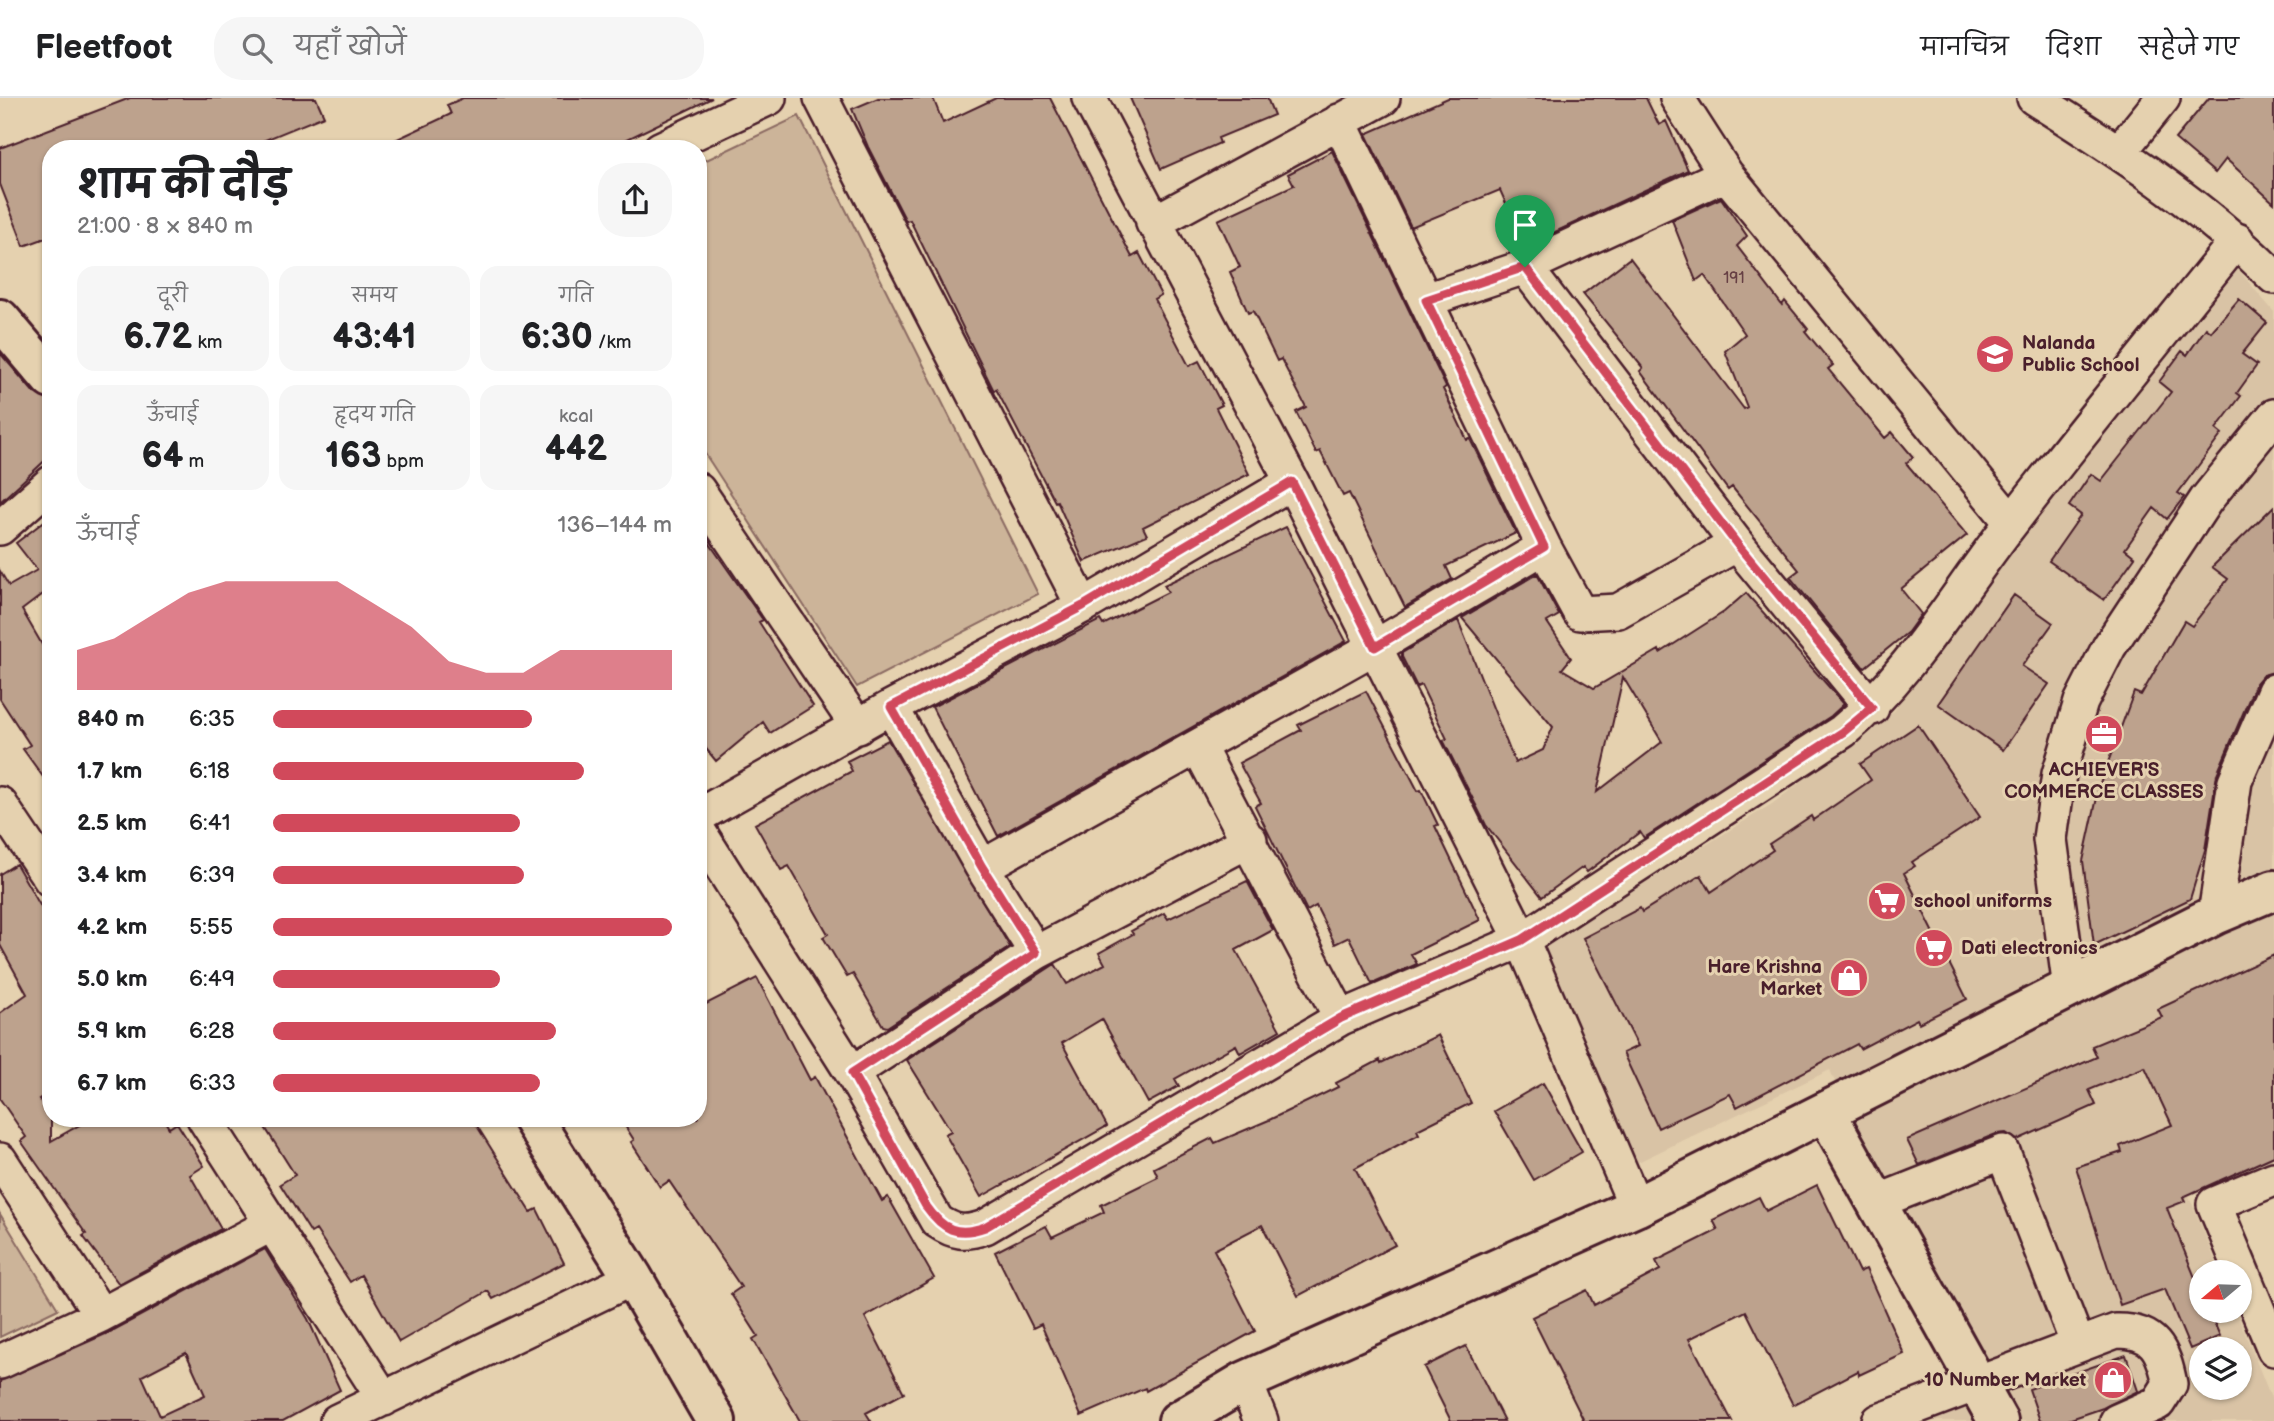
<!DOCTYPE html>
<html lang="hi">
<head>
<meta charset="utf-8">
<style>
  :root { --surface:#fff; --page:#f6f6f6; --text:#202124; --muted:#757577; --line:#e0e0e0; --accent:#d1495b }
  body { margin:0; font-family:"Balsamiq Sans","Playpen Sans Deva",sans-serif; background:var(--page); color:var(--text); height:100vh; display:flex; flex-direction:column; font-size:26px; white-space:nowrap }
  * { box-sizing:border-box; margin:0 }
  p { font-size:23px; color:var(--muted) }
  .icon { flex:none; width:38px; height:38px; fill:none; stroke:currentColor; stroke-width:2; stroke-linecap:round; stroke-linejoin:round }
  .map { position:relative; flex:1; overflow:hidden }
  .sheet { position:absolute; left:42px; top:42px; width:665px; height:987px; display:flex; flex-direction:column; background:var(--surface); border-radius:28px; box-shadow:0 2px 5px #0004 }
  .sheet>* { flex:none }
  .needle { width:46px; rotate:251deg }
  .fabs { position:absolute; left:2189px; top:1162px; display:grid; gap:14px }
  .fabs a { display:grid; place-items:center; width:63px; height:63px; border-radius:50%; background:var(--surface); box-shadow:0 2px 5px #0004; font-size:35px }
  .pin { position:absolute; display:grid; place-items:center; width:60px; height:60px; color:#fff; margin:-72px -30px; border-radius:50% 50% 50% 0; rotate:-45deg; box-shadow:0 0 7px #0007 }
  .pin .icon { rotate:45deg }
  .round { display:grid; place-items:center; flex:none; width:74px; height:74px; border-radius:28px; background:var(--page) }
  .summary { display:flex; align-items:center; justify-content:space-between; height:119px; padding:0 35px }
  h1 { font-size:38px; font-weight:700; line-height:52px }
  .figures { display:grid; grid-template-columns:repeat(3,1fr); gap:10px; height:119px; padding:7px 35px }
  .figures div { display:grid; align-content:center; border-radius:18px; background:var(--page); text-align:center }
  .figures b { font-size:35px; font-weight:700 }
  .figures small { font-size:19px; font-weight:400 }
  .figures p { font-size:19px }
  .chart { height:196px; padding:14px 35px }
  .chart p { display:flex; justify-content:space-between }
  .chart svg { width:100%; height:126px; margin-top:7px; fill:var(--accent); opacity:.7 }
  ul { padding:0 35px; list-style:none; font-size:23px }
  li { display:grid; grid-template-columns:112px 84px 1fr; align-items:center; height:52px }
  li i { height:18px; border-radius:9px; background:var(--accent) }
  header { display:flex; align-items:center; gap:42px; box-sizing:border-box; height:98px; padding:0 35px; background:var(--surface); border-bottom:2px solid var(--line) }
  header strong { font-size:33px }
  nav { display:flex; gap:38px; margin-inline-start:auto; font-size:24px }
  .search { width:490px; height:63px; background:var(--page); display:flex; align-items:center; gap:18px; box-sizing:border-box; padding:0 24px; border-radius:28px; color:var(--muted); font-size:26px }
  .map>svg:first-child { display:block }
  .built { fill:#d9c3a5; fill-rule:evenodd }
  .green { fill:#ccb499; stroke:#8b6a62; stroke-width:2 }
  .building { fill:#bda28d; stroke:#4a1f2b; stroke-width:2; fill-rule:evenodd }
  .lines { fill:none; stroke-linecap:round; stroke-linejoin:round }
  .minor-casing { stroke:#4a1f2b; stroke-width:38 }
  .tertiary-casing { stroke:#4a1f2b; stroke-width:44 }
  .minor { stroke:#e5d1af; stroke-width:33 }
  .tertiary { stroke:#e5d1af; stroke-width:38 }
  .route-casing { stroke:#fff; stroke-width:14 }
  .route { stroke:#d1495b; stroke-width:9 }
  .labels { text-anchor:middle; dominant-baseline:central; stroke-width:6; stroke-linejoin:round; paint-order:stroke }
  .number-label { font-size:16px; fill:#674044 }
  .poi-label { font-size:19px; font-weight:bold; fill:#4a1f2b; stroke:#e5d1af; text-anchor:start }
</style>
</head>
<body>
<header>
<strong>Fleetfoot</strong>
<div class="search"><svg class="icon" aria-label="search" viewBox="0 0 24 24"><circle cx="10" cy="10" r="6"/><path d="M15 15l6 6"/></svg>यहाँ खोजें</div>
<nav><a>मानचित्र</a><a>दिशा</a><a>सहेजे गए</a></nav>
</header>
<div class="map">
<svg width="2274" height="1323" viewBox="0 0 2274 1323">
  <rect width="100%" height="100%" fill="#e5d1af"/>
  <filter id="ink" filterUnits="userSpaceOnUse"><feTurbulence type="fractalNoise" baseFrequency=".0143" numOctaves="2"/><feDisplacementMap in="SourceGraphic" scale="14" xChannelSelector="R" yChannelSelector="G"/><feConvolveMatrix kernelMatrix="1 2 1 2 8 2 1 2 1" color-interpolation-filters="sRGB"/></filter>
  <g filter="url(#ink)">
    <path class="built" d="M 2228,160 L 2274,214 L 2274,1061 L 2189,1098 L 2220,1174 L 2202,1174 L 2202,1213 L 2236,1213 L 2274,1307 L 2274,1323 L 1921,1323 L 1972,1301 L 1830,972 L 1638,1064 L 1535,853 L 1772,706 L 1894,613 L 2060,366 ZM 2202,1251 L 2240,1251 L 2240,1290 L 2202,1290 Z"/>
    <path class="green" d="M 799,18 L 1038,496 L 857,589 L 698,345 L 698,66 Z
      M 0,1116 L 58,1211 L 0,1239 Z"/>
    <path class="building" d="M 130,0 L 316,0 L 324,18 L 243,51 L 51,51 L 51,138 L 24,148 L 0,86 L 0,50 Z
      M 463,0 L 712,0 L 607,51 L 376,51 L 451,16 L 447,7 Z
      M 878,0 L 933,0 L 943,25 L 996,0 L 1050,0 L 1132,159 L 1139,155 L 1161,197 L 1154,201 L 1189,268 L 1199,263 L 1222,307 L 1216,310 L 1249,376 L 1143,429 L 1147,437 L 1084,464 L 1057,403 L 1055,404 L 996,291 L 994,293 L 910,122 L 906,123 L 868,49 L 852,11 Z
      M 1130,0 L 1267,0 L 1274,17 L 1218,40 L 1220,45 L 1161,71 Z
      M 1448,0 L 1646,0 L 1659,27 L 1666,23 L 1688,72 L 1525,148 L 1500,92 L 1411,129 L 1366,36 Z
      M 2209,0 L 2274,0 L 2274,105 L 2226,61 L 2215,75 L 2175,41 Z
      M 1332,53 L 1446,289 L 1443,291 L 1467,342 L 1470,341 L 1516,435 L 1446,468 L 1452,481 L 1405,509 L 1349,395 L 1343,398 L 1320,353 L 1316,355 L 1296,314 L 1306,309 L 1281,261 L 1277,263 L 1253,213 L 1248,215 L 1230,174 L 1240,169 L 1218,122 L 1294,87 L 1288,76 Z
      M 1721,100 L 1747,138 L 1737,148 L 1782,207 L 1785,203 L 1808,231 L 1805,233 L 1833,267 L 1828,271 L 1885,340 L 1892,334 L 1913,359 L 1906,365 L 1967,437 L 1901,491 L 1921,516 L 1908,534 L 1864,570 L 1790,479 L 1799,472 L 1732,389 L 1728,392 L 1640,273 L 1643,270 L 1583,196 L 1630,160 L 1744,311 L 1747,309 L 1725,253 L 1745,236 L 1704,177 L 1696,183 L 1672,122 Z
      M 2239,201 L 2267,225 L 2242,256 L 2257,267 L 2237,295 L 2241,298 L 2216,331 L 2222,336 L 2178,395 L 2184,399 L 2167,421 L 2154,410 L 2125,451 L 2135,459 L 2104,502 L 2049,463 L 2081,417 L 2069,408 L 2091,376 L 2101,383 L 2171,294 L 2159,284 L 2182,253 L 2187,257 L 2206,230 L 2211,234 Z
      M 0,255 L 34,295 L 51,302 L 51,357 L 0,404 Z
      M 2274,408 L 2274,574 L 2263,577 L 2256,585 L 2217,676 L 2205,752 L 2190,801 L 2094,847 L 2083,763 L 2100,686 L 2134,594 L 2141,597 L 2184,523 L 2192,528 L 2228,481 L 2212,469 Z
      M 51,418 L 51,490 L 22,512 L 51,562 L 51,690 L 23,651 L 30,647 L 0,601 L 0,473 L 9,488 L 37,472 L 16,445 Z
      M 698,429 L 763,522 L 759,524 L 813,608 L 770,635 L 763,624 L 716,663 L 698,641 Z
      M 1286,429 L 1346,543 L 998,738 L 932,609 L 1100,522 L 1103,527 L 1168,494 L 1164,487 Z
      M 1537,476 L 1559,517 L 1547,524 L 1571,560 L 1562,571 L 1594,590 L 1659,552 L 1660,555 L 1724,514 L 1746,495 L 1844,606 L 1831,618 L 1644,740 L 1640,734 L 1587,774 L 1583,769 L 1542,799 L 1486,727 L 1443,642 L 1447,641 L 1421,587 L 1417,589 L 1402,559 L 1402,555 L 1458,522 L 1515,665 L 1543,652 L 1553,629 L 1462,520 ZM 1623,579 L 1662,644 L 1597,694 Z
      M 2014,497 L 2053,525 L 2022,568 L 2049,586 L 2003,652 L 1938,606 Z
      M 1366,593 L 1418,693 L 1421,692 L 1438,727 L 1435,728 L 1480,822 L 1411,856 L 1417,866 L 1372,886 L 1349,839 L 1335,846 L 1316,808 L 1307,813 L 1255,708 L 1261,705 L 1239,665 L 1301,632 L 1298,627 Z
      M 1918,627 L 1980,719 L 1912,764 L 1915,768 L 1904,775 L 1967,901 L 1919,925 L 1917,921 L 1860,951 L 1857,946 L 1737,1009 L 1730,996 L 1658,1030 L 1623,955 L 1638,948 L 1583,840 L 1640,810 L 1642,814 L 1701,777 L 1711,794 L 1773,752 L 1769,746 L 1811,718 L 1813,722 L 1871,682 L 1860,666 Z
      M 888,642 L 1010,849 L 887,929 L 883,928 L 853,876 L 847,879 L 823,839 L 828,836 L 789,768 L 781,772 L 755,726 L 852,673 L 847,663 Z
      M 16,766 L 51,826 L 51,993 L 39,1001 L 51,1017 L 51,1043 L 92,1020 L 163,1020 L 169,1030 L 177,1025 L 204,1068 L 190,1077 L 221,1131 L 119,1186 L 83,1138 L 86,1136 L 21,1043 L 26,1039 L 0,1001 L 0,915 L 27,896 L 0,847 L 0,776 Z
      M 1247,783 L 1273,832 L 1236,852 L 1280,932 L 1240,955 L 1236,947 L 1175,981 L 1179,988 L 1148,1005 L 1102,921 L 1062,945 L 1107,1028 L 981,1099 L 945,1036 L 951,1033 L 907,962 L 1055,866 L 1067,886 L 1105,866 L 1099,855 L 1133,836 L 1131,833 L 1164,815 L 1168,821 Z
      M 2274,857 L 2274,1058 L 2183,1099 L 2185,1103 L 2167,1110 L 2202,1197 L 2202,1213 L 2209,1213 L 2220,1238 L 2190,1251 L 2165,1191 L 2120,1207 L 2076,1069 L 2122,1054 L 2120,1048 L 2172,1027 L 2145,969 L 2089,992 L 2096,1007 L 2017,1042 L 2006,1035 L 1996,1036 L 1919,1067 L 1907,1042 L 2097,959 L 2092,948 L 2162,919 L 2158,911 Z
      M 757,880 L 810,982 L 815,979 L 882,1103 L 888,1099 L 934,1180 L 865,1219 L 904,1295 L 866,1315 L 871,1323 L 800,1323 L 753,1241 L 758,1238 L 731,1196 L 741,1189 L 669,1083 L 660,1089 L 631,1044 L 634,1042 L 620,1020 L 698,1020 L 698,910 Z
      M 1438,937 L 1471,1005 L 1417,1032 L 1419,1036 L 1355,1070 L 1395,1147 L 1298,1198 L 1262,1127 L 1214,1152 L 1255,1233 L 1146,1293 L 1145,1290 L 1081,1318 L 1041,1226 L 1033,1230 L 995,1154 L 1046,1128 L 1052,1139 L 1104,1114 L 1101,1107 L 1158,1079 L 1154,1070 L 1212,1040 L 1215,1045 L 1269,1022 L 1338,989 L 1336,985 L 1380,962 L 1381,965 Z
      M 1543,985 L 1582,1054 L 1534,1082 L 1494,1013 Z
      M 259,1020 L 472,1020 L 531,1114 L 537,1111 L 564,1165 L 493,1201 L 488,1193 L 399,1244 L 361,1177 L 350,1184 L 316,1132 L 311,1135 L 280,1086 L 295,1077 Z
      M 1817,1087 L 1859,1174 L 1866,1171 L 1904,1256 L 1859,1277 L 1858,1273 L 1793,1307 L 1746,1213 L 1689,1241 L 1732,1323 L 1584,1323 L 1532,1219 L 1587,1192 L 1594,1207 L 1660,1172 L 1656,1163 L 1718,1132 L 1713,1122 L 1759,1099 L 1766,1113 Z
      M 265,1151 L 308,1221 L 340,1292 L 283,1323 L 0,1323 L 0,1283 L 110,1234 ZM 186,1255 L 205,1297 L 160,1318 L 142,1278 Z
      M 1466,1248 L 1504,1323 L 1451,1323 L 1424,1269 Z
      M 2126,1257 L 2138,1293 L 2103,1310 L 2065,1323 L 2040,1323 L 2029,1291 Z"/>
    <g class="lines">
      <defs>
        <path id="minor" d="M 821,0 L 1083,508
          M 1089,0 L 1292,384 L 1522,842 L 1636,1109
          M 1677,0 L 1726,76 L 2011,424
          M 2034,0 C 2119,53 2203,108 2274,179
          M 1339,23 L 1544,449 L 1580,515 L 1618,513 L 1737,446
          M 660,51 L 769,0
          M 2120,53 L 2163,0
          M 1153,125 L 1383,0
          M 1525,169 L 1737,446 L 1872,610
          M 1426,202 L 1525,169 L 1726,76
          M 698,392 L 858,629
          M 0,430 L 51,385
          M 891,609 L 982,769 L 1036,855
          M 1198,648 L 1341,920
          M 0,706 L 51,782
          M 698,718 L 891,609 L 1083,508 L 1292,384
          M 698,732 L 852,975 L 937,1123 C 955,1135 965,1136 985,1129 L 1341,920 L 1522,842 L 1843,633 C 1912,575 1957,494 2012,424 C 2085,329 2162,236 2237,142
          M 982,769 L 1375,549 L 1544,449
          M 2215,817 L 2235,683 L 2274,593
          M 2070,891 L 2050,741 L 2059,676 L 2081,604 L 2109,549 L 2206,402 L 2274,318
          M 852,975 L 1036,855 L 1250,742
          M 204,1020 L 384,1301
          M 0,1062 L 101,1217
          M 2274,1081 L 2214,1106 L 2274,1251
          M 1877,1104 L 2003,1054 L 2078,1247
          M 0,1264 L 101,1217 L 272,1126
          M 1245,1283 L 1261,1323
          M 337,1323 L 633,1180
          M 1879,1323 L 2116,1233 C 2154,1232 2163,1251 2170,1286 L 2158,1305 L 2117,1323"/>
        <path id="tertiary" d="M 0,221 L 51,281
          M 1827,1016 L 1998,1323
          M 532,1020 L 633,1180 L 716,1323
          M 1178,1323 L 1245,1283 L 1636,1109 L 2215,817 L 2274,792"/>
      </defs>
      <use href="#minor" class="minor-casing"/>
      <use href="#tertiary" class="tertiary-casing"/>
      <use href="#minor" class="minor"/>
      <use href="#tertiary" class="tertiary"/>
    </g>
  </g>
  <g class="lines" filter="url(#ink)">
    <defs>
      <path id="route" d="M 1525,169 L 1737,446 L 1872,610 L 1843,634 L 1522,842 L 1341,920 L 985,1129 C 957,1139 943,1132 926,1108 L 852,975 L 1036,855 L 982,769 L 891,609 L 1083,508 L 1292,384 L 1375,549 L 1544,449 L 1426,202 Z"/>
    </defs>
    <use href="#route" class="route-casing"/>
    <use href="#route" class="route"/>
  </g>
  <defs>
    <symbol id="school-disc" viewBox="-11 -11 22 22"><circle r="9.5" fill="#d1495b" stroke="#e5d1af"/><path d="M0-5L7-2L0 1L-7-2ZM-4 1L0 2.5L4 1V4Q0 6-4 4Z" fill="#fff"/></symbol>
    <symbol id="office-disc" viewBox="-11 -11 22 22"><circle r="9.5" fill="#d1495b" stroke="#e5d1af"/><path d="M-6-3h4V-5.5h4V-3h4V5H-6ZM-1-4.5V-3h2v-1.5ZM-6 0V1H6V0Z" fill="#fff"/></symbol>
    <symbol id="supermarket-disc" viewBox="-11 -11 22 22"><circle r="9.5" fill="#d1495b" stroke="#e5d1af"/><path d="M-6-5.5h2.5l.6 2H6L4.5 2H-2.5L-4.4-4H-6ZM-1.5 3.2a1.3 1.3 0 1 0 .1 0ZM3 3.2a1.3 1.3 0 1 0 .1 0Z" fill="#fff"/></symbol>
    <symbol id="shop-disc" viewBox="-11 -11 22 22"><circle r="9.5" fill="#d1495b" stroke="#e5d1af"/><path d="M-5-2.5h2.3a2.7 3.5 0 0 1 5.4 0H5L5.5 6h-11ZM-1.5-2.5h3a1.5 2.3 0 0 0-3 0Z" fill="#fff"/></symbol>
  </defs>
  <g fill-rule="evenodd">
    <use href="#school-disc" x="1973" y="234" width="44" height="44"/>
    <use href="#office-disc" x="2082" y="614" width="44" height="44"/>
    <use href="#supermarket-disc" x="1865" y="781" width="44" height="44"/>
    <use href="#supermarket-disc" x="1912" y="828" width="44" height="44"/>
    <use href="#shop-disc" x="1827" y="858" width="44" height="44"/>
    <use href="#shop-disc" x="2091" y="1260" width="44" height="44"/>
  </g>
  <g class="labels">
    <g class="number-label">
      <text x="1734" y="180">191</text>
    </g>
    <g class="poi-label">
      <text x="2022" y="245">Nalanda<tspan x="2022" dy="22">Public School</tspan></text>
      <text x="2104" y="672" text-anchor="middle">ACHIEVER'S<tspan x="2104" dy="22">COMMERCE CLASSES</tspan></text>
      <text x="1914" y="803">school uniforms</text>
      <text x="1961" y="850">Dati electronics</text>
      <text x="1822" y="869" text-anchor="end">Hare Krishna<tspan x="1822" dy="22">Market</tspan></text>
      <text x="2086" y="1282" text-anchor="end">10 Number Market</text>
    </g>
  </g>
</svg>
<div class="fabs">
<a><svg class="needle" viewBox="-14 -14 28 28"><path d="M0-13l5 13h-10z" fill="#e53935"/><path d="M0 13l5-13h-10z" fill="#757577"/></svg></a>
<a><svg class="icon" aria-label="layers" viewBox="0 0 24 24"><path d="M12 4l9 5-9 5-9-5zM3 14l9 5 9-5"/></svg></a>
</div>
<div class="pin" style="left:1525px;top:169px;background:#1e9e55"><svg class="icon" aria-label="arrive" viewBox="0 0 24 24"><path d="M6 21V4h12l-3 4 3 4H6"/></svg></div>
<section class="sheet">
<div class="summary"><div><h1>शाम की दौड़</h1><p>21:00 · 8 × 840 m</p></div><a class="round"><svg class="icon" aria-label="share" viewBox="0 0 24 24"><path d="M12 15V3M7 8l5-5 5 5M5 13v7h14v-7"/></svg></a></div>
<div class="figures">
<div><p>दूरी</p><b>6.72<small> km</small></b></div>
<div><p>समय</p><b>43:41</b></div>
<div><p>गति</p><b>6:30<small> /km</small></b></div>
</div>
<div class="figures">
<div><p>ऊँचाई</p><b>64<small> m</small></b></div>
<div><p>हृदय गति</p><b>163<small> bpm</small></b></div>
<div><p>kcal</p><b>442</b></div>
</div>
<div class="chart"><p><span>ऊँचाई</span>136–144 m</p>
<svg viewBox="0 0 160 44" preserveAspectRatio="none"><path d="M0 44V30L10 26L20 18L30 10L40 6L50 6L60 6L70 6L80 14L90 22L100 34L110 38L120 38L130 30L140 30L150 30L160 30V44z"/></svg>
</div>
<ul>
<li><b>840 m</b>6:35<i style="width:65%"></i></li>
<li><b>1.7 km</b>6:18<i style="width:78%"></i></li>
<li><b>2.5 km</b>6:41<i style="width:62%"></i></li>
<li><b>3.4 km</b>6:39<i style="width:63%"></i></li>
<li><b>4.2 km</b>5:55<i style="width:100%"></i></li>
<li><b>5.0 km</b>6:49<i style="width:57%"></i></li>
<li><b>5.9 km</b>6:28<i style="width:71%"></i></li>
<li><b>6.7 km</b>6:33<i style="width:67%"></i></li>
</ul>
</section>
</div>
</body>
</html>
